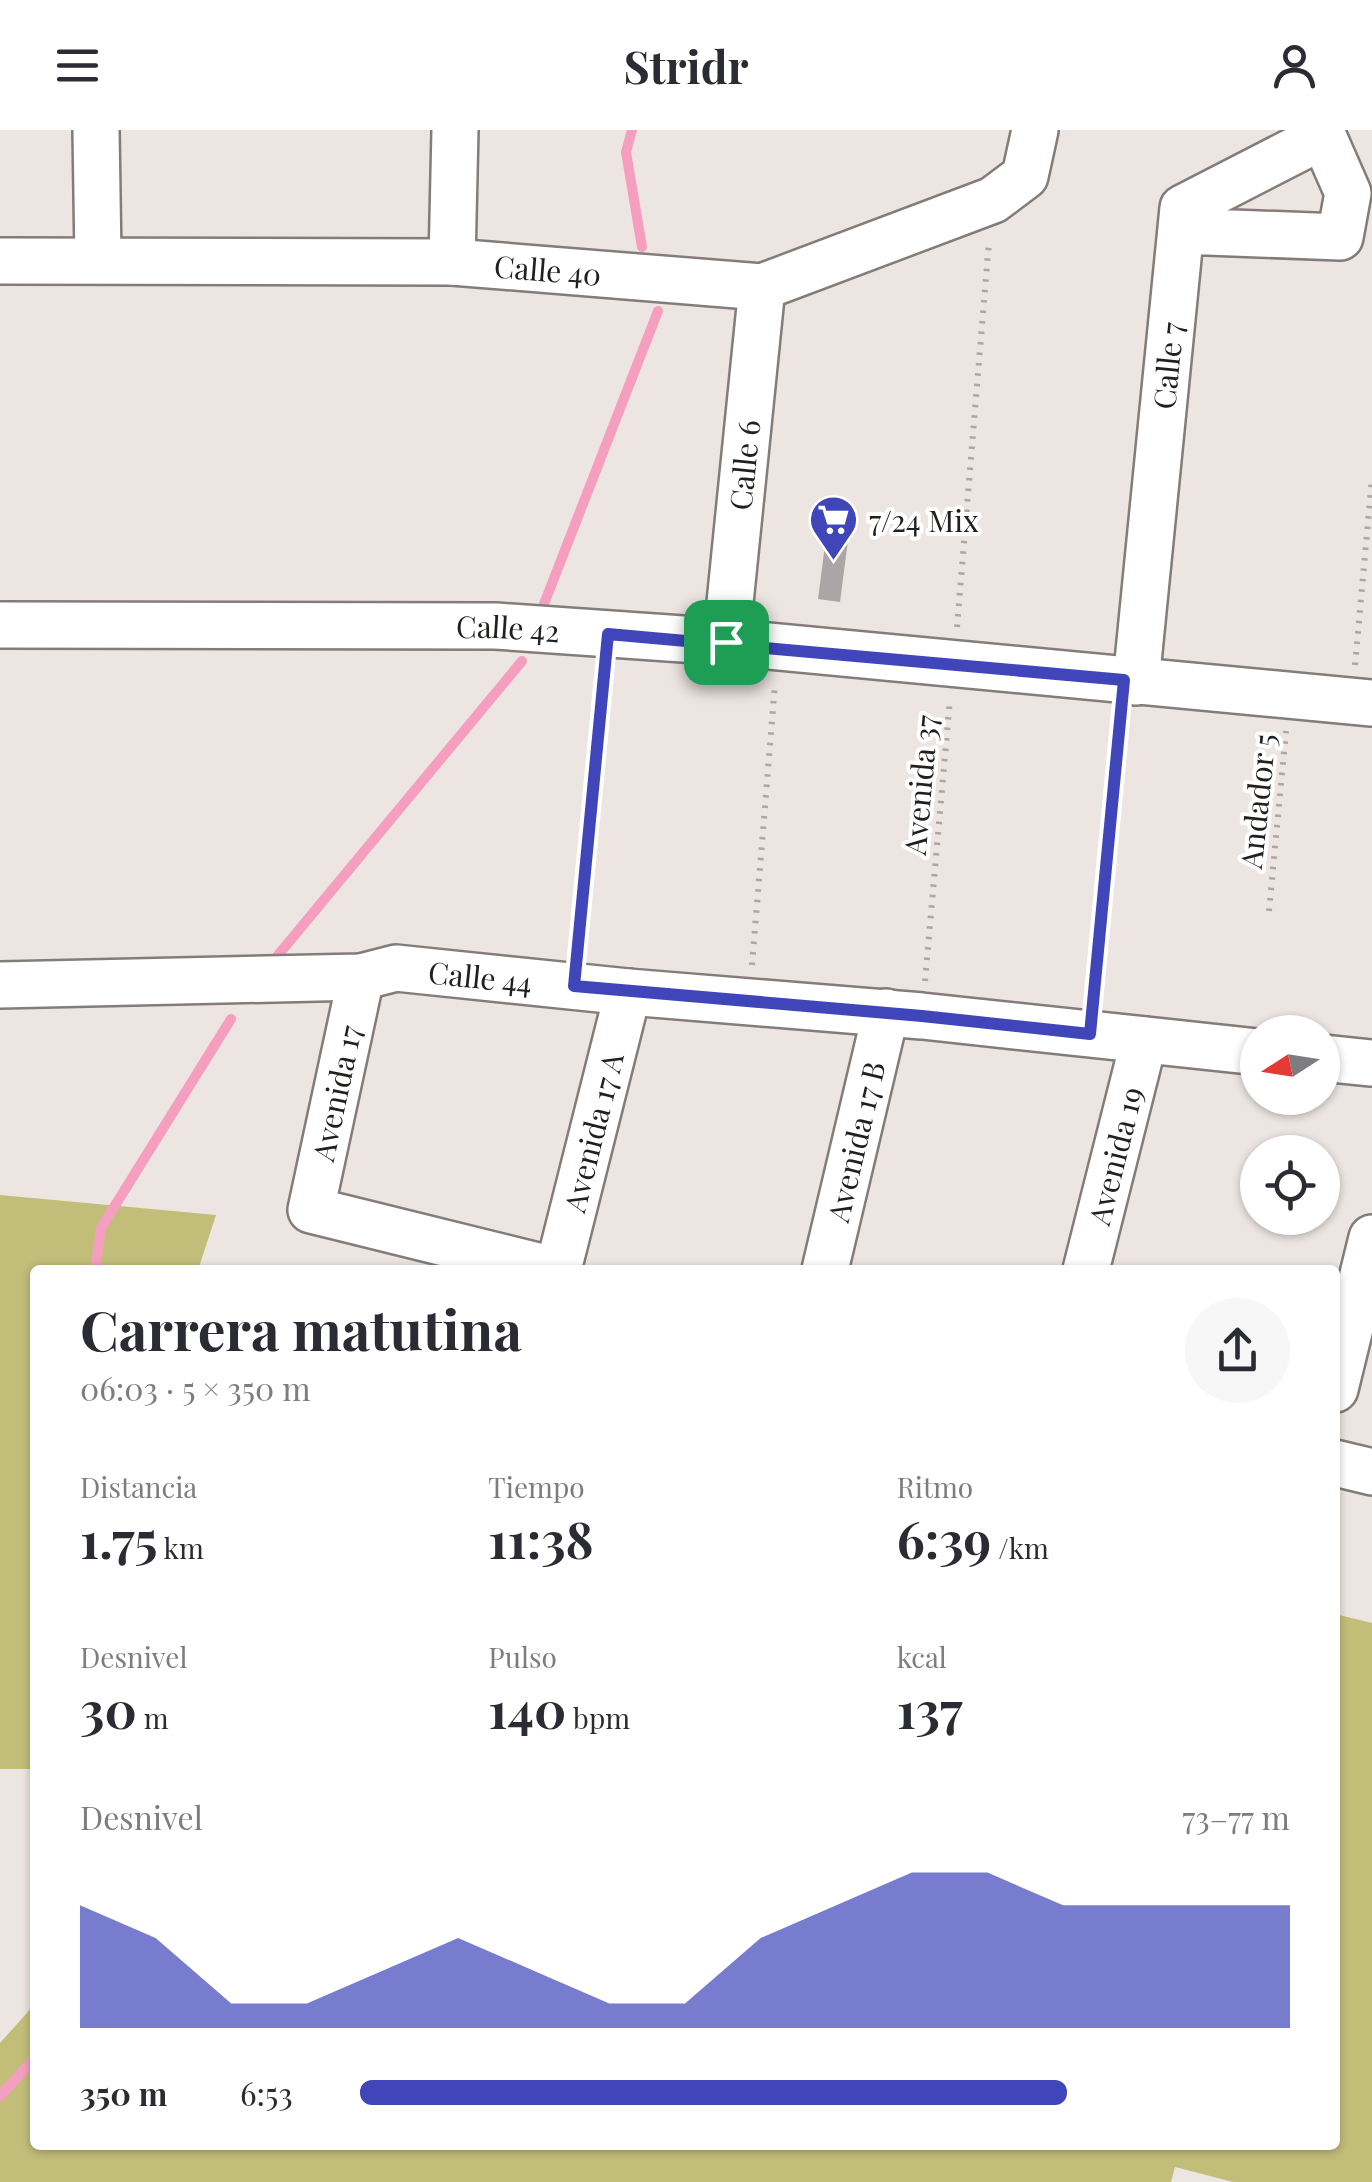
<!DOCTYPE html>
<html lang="es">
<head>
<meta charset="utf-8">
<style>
  :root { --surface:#fff; --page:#f7f7f7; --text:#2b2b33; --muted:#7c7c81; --accent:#4046ba }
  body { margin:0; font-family:"Playfair Display",serif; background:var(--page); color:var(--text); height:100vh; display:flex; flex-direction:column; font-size:38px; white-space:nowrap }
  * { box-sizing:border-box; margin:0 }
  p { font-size:32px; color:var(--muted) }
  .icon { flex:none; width:55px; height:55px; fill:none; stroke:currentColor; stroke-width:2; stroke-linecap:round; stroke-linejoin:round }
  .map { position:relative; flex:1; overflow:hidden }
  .sheet { position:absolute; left:30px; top:1135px; width:1310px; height:885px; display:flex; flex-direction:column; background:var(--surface); border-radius:10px; box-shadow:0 2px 8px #0004 }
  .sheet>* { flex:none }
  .needle { width:65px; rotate:258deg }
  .controls { position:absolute; left:1240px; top:885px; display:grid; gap:20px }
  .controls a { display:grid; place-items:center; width:100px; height:100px; border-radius:50%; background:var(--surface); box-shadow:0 2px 8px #0004; font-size:50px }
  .pin { position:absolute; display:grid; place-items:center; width:85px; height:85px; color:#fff; margin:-42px; border-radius:20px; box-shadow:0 5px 15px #0006 }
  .round { display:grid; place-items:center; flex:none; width:105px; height:105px; border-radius:52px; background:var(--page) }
  .overview { display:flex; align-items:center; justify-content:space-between; height:170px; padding:0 50px }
  h1 { font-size:55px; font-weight:700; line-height:75px }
  .stats { display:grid; grid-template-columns:repeat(3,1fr); gap:15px; height:170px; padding:10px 50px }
  .stats div { display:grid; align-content:center }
  .stats b { font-size:50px; font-weight:700 }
  .stats small { font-size:28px; font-weight:400 }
  .stats p { font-size:28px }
  .chart { height:280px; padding:20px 50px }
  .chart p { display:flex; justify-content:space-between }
  .chart svg { width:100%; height:180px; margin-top:10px; fill:var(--accent); opacity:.7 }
  ul { padding:0 50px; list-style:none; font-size:32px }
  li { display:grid; grid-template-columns:160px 120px 1fr; align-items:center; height:75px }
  li i { height:25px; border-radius:12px; background:var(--accent) }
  header { display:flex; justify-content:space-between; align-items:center; height:130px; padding:0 50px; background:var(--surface); font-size:45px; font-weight:700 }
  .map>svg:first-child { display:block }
  .green { fill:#c3bd7a }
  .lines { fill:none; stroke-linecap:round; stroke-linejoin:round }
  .stream { stroke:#f59ebf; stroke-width:10 }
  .building { fill:#ada5a5 }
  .minor-casing { stroke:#837c79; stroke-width:50 }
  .path { stroke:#aca7a3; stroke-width:6; stroke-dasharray:2.5 8; stroke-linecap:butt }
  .minor { stroke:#fff; stroke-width:45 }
  .route-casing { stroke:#fff; stroke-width:20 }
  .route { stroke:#4046ba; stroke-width:12 }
  .labels { text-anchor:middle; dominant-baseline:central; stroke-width:8; stroke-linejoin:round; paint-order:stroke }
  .street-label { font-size:30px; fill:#22201e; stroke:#fff }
  .poi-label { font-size:30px; fill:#22201e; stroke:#fff; text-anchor:start }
</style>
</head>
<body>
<header><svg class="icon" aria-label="menu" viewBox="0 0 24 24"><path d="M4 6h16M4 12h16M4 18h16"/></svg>Stridr<svg class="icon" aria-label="person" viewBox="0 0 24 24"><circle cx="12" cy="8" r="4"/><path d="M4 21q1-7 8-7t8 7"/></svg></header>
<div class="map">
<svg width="1372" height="2052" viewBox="0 0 1372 2052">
  <rect width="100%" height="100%" fill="#ece5e1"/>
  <path class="green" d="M 0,1065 L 216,1085 L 198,1140 L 35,1140 L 35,1639 L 0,1639 Z
    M 1335,1484 L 1372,1493 L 1372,2052 L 1233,2052 L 1175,2037 L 1171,2052 L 0,2052 L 0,1913 L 35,1874 L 35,2015 L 1335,2015 Z"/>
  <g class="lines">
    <path class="stream" d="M 632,0 L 626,22 L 642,117
      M 544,474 L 658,181
      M 274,830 L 522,531
      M 95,1140 L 101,1098 L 231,889
      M 0,1966 L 35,1928"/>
  </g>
  <path class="building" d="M 828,392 L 850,395 L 840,472 L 818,469 Z"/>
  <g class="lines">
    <defs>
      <g id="minor">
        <path d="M 96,0 L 98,129"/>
        <path id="s1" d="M 0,131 L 452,132 L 762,157 L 993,70 L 1025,46 L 1035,0"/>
        <path d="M 452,132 L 455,0"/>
        <path id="s2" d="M 0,495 L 496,496 L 726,512 L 1372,573"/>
        <path id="s3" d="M 726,512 L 762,157"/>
        <path id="s4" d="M 1136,552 L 1183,78 L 1323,6 L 1348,63 L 1340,107 L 1181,101"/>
        <path d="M 361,847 L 311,1080 L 554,1140"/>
        <path id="s5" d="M 0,855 L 361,847 L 396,838 L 628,862 L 922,886 L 1258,922"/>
        <path d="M 1322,928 L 1372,933"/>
        <path id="s6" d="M 558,1140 L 628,862"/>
        <path id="s7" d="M 825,1140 L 886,882"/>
        <path id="s8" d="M 1086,1140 L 1144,910"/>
        <path d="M 1335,1259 L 1372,1108"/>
        <path d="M 1335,1333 L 1372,1342"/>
      </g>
    </defs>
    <use href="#minor" class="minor-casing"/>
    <path class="path" d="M 957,497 L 989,111
      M 1355,535 L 1372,348
      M 1269,781 L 1286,601
      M 578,820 L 605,539
      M 752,835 L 775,554
      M 925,851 L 950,569
      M 1094,868 L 1120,586"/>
    <use href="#minor" class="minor"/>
  </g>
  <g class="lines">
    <defs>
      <path id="route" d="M 608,504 L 1124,550 L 1090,904 L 922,886 L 574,856 Z"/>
    </defs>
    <use href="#route" class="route-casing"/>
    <use href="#route" class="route"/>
  </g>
  <defs>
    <symbol id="supermarket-pin" viewBox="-11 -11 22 30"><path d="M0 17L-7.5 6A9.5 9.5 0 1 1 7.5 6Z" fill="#4046ba" stroke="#fff"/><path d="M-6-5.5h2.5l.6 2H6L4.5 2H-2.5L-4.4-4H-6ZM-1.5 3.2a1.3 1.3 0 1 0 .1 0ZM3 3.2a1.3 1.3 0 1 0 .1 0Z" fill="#fff"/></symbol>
  </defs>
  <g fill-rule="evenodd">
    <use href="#supermarket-pin" x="806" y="362" width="55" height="75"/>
  </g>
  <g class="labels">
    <g class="street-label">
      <text stroke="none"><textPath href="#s1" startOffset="548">Calle 40</textPath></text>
      <text stroke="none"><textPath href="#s4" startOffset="318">Calle 7</textPath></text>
      <text stroke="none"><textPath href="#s3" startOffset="178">Calle 6</textPath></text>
      <text stroke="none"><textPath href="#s2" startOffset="508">Calle 42</textPath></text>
      <text transform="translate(920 655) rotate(-85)">Avenida 37</text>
      <text transform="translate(1257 671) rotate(-84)">Andador 5</text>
      <text stroke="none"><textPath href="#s5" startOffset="482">Calle 44</textPath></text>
      <text transform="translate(336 963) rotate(-78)">Avenida 17</text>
      <text stroke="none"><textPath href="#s6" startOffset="142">Avenida 17 A</textPath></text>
      <text stroke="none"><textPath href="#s7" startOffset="132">Avenida 17 B</textPath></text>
      <text stroke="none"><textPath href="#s8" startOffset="118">Avenida 19</textPath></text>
    </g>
    <g class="poi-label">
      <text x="869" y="390">7/24 Mix</text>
    </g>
  </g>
</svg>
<div class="controls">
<a><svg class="needle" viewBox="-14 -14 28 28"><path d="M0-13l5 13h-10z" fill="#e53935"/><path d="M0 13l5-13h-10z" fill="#7c7c81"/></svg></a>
<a><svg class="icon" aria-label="locate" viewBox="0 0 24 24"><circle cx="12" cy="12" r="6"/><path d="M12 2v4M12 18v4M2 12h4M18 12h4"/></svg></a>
</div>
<div class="pin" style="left:726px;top:512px;background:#1e9e55"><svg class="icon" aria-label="arrive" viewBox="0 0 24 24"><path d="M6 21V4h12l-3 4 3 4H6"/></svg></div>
<section class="sheet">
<div class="overview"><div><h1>Carrera matutina</h1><p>06:03 · 5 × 350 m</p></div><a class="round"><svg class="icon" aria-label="share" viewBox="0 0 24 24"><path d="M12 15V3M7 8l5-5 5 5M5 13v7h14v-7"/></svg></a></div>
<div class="stats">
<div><p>Distancia</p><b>1.75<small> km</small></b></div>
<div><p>Tiempo</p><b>11:38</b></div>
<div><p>Ritmo</p><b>6:39<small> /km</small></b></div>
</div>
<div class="stats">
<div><p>Desnivel</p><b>30<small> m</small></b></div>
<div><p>Pulso</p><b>140<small> bpm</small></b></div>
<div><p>kcal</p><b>137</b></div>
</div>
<div class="chart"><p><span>Desnivel</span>73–77 m</p>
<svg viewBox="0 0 160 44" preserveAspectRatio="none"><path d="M0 44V14L10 22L20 38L30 38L40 30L50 22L60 30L70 38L80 38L90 22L100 14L110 6L120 6L130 14L140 14L150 14L160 14V44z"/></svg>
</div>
<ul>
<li><b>350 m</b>6:53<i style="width:76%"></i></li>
</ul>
</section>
</div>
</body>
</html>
